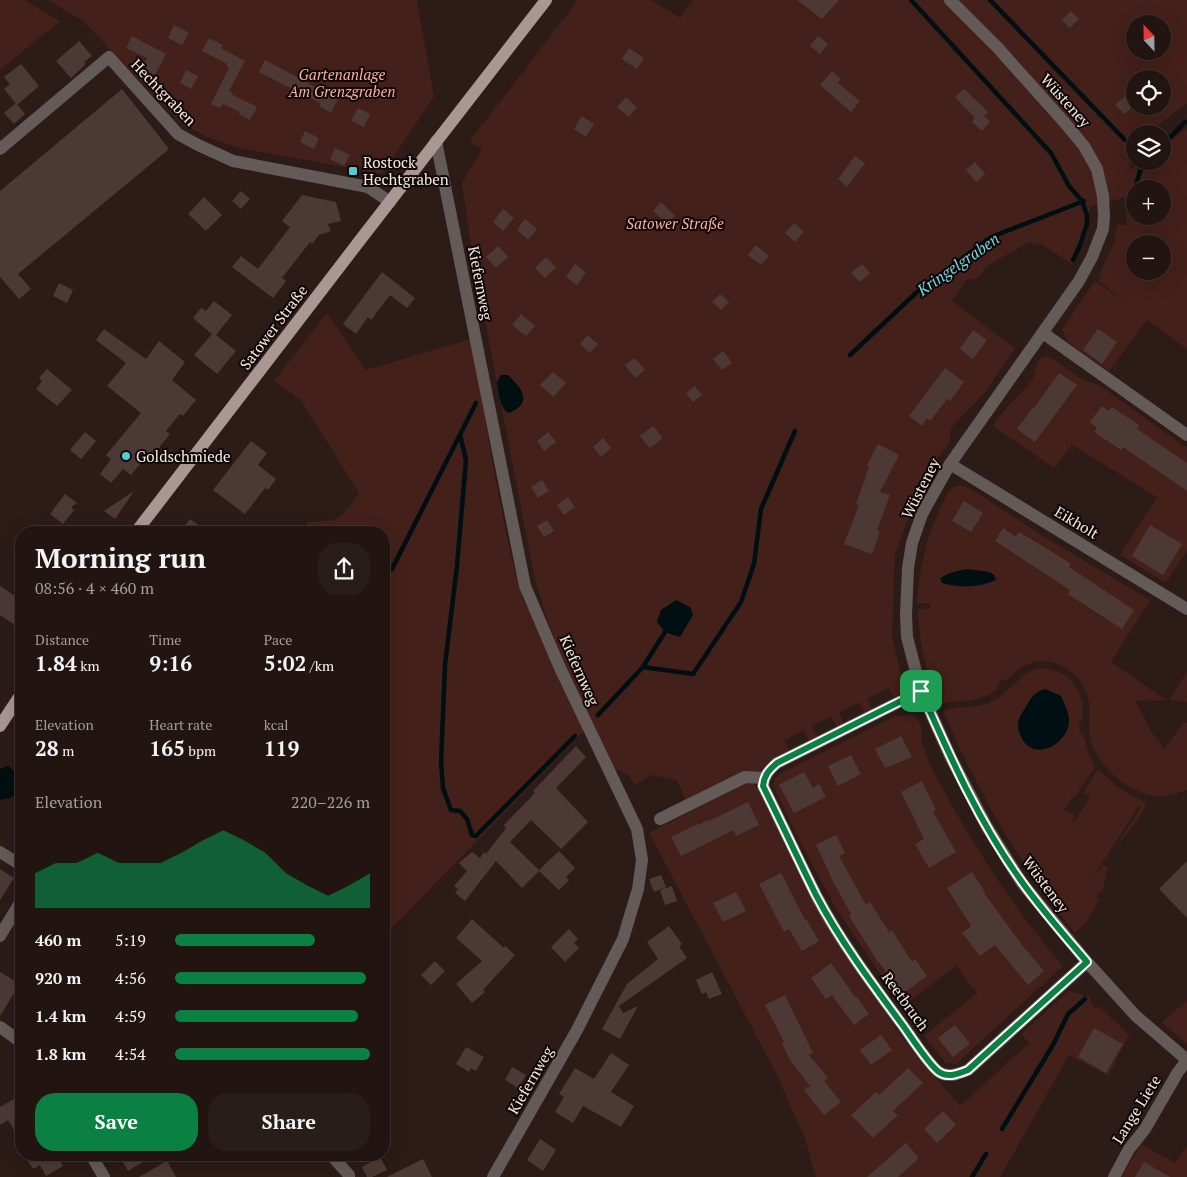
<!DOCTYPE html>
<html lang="en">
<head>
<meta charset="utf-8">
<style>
  :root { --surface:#211411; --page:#291d1a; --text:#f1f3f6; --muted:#a29e9f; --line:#3e3331; --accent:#0b8043 }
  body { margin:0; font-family:"PT Serif",serif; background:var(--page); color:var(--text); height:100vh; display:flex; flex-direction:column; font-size:19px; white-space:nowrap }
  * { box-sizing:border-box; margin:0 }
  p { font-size:16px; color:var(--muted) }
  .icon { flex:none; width:28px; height:28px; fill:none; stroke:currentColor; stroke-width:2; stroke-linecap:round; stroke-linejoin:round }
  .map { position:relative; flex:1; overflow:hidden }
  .sheet { position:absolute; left:15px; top:526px; width:375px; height:635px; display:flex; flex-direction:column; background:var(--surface); border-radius:20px; box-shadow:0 5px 20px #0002,0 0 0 1px var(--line) }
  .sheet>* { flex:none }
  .needle { width:32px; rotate:338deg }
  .fabs { position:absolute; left:1126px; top:15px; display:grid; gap:10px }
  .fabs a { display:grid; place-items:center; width:45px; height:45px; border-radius:50%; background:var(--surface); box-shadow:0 5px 20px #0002,0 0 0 1px var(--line); font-size:25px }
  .pin { position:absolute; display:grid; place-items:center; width:42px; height:42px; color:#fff; margin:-21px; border-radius:10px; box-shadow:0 2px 8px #0006 }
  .round { display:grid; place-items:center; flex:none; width:52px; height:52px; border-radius:20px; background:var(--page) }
  .headline { display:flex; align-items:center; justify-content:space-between; height:85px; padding:0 20px }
  h1 { font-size:28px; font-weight:600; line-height:38px }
  .stats { display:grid; grid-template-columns:repeat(3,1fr); gap:8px; height:85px; padding:5px 20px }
  .stats div { display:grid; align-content:center }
  .stats b { font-size:21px; font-weight:600 }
  .stats small { font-size:14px; font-weight:400 }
  .stats p { font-size:14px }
  .chart { height:140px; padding:10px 20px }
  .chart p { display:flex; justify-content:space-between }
  .chart svg { width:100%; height:90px; margin-top:5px; fill:var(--accent); opacity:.7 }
  .button { display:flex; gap:10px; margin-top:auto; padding:10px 20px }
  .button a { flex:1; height:58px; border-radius:20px; background:var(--accent); color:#fff; font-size:20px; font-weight:600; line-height:58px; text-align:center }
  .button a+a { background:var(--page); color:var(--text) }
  ul { padding:0 20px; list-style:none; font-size:16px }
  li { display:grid; grid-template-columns:80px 60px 1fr; align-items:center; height:38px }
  li i { height:12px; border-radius:6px; background:var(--accent) }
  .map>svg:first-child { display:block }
  .green { fill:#44201a; fill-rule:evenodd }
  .water { fill:#000f11 }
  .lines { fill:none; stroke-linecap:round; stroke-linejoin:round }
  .stream { stroke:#000f11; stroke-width:4.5 }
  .building { fill:#4c3935 }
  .minor { stroke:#645b59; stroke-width:12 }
  .major { stroke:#aa9693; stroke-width:12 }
  .route-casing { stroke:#fff; stroke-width:10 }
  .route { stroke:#0b8043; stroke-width:6 }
  .poi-dot { fill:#51ccd4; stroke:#0f0706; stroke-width:2 }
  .labels { text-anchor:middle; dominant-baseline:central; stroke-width:4; stroke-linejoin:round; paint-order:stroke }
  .park-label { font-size:15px; font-style:italic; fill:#feaea0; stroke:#0f0706 }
  .street-label { font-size:15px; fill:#f6eae7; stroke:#0f0706 }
  .poi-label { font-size:15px; fill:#f6eae7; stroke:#0f0706; text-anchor:start }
  .water-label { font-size:16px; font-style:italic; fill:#72d9e0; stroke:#0f0706 }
</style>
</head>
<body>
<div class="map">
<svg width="1187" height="1177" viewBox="0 0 1187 1177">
  <rect width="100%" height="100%" fill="#2c1b17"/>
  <path class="green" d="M 0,0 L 24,0 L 60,21 L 0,70 Z
    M 48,0 L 417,0 L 434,97 L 382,174 L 239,148 L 205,136 L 181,123 L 82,20 Z
    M 578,0 L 651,0 L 680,18 L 693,0 L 1187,0 L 1187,103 L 1147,134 L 1135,134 L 1135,143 L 1133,144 L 1129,171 L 1143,161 L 1162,161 L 1163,146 L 1187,128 L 1187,349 L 1147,320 L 1109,371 L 1069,343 L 1062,329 L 1095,281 L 1129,305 L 1099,281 C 1098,271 1110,253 1114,242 C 1115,236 1116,231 1117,225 L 1126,225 L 1128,197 L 1090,206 L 1087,233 L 1072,264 L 1038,242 L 1036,245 L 1029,242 L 987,266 L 977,279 L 966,280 L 952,301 L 1015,348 L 986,391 L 951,428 L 950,441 L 928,472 L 914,502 L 895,555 L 892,636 L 900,671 L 905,685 L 902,691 L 894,698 L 889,688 L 867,699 L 872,709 L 864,712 L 859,703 L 839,712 L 844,723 L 837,727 L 831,716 L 812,726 L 817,737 L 809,740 L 804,730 L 784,740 L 789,750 L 768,762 L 758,772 L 686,801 L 677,780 L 651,775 L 635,785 L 628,775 L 612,767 L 564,665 L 547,619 L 535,580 L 473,259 L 462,183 L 482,149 L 469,142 ZM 1135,24 L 1162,24 L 1162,51 L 1135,51 ZM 1135,79 L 1162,79 L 1162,106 L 1135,106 ZM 1135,189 L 1162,189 L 1162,216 L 1135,216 ZM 1135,244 L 1162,244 L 1162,271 L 1135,271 Z
    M 327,313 L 366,370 L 471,339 L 496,482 L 510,552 L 522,597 L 586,729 L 384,936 L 384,532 L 316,532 L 306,524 L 309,522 C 340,521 342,519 359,493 L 300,399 L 274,381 Z
    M 1048,356 L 1083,380 L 1099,385 L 1187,448 L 1187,551 L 1166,583 L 1120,555 L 1157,497 L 1072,445 L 1054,468 L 993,426 C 997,420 1000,415 1005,410 C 1013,399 1025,391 1032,380 C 1039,369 1032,359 1048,356 Z
    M 961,486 L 969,488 L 1048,539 L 1150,600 L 1111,662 L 1166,700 L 1136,701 L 1149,728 L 1164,749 L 1182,725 L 1187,722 L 1187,790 C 1179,792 1169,796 1161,796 C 1132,797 1095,765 1090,737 C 1088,723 1092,709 1087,695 C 1075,659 1030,648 1007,681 L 1004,678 L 997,685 L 999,688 C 992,693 985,697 977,699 C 964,702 952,700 940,705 C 926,670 919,647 918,609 L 930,609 L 930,604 L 917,603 C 919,568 927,534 943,503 C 945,498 948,490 954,487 C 955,486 960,486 961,486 Z
    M 1037,668 C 1069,668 1086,689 1082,720 L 1079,721 L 1080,733 L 1083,734 L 1088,751 L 1095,767 L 1074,798 L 1072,798 L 1064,809 L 1075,816 L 1072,821 L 1074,822 L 1090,797 L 1083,793 L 1098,769 L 1115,785 L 1146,803 C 1145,814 1127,832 1120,842 L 1119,841 L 1141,807 L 1139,806 L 1090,882 L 1103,865 L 1108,868 L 1102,892 L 1099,891 L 1097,898 L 1100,899 L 1087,921 L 1075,933 C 1019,865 978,792 943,711 C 959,705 977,710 993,701 C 1009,692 1020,675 1037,668 Z
    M 1187,671 L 1187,702 L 1170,700 Z
    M 905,715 C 911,715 915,715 918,720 C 923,727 921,734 922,742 C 926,758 934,773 942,787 C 976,851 1016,911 1063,966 L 956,1064 L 946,1063 L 924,1036 L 977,993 L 956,966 L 902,1007 L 836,908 L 800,842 L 773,786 L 775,779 L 779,774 L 895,716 Z
    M 752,782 L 756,786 L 810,898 L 853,967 L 904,1040 L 960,1106 L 1029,1043 L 1021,1034 L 1069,991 L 1089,997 L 1095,1009 L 1099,1006 L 1129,1035 L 1108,1076 L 1069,1055 L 1000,1177 L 816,1177 L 805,1138 L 778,1077 L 649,833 L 744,784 Z
    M 1187,1001 L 1187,1044 L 1162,1023 L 1165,1019 Z
    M 1141,1144 L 1175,1163 L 1187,1146 L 1187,1177 L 1121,1177 Z"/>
  <path class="water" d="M 501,375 L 508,375 C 515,382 530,396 520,406 C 517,409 513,411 509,413 C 499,408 499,392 497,382 Z
    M 966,569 L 990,572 L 994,575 L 996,580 C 977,588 961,588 942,583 L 940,578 L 950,573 Z
    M 676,600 L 690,607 L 693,615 L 680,637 L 665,632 L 657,622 L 661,610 Z
    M 1045,689 L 1061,696 C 1064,703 1068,711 1069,718 C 1071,745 1029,767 1019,731 C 1017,723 1019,717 1024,710 C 1032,698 1031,694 1045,689 Z
    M 8,766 L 21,777 L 21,787 L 11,798 L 0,800 L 0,769 Z"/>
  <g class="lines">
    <path class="stream" d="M 911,0 L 1051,153 L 1069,186 L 1082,201 L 1087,215 L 1087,224 L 1080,245 L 1073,260
      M 990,0 L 1125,140 L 1135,147
      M 1162,146 L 1185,122
      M 1139,161 L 1140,171
      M 1135,189 L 1140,171 L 1149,161
      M 850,355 L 916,293 L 991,237 L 1084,201
      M 460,435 L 466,460 L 457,566 L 445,665 L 441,762 L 443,788 L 451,810 L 460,811 L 467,819 L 472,835 L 476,836 L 575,736
      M 392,569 L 476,403
      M 643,667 L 665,632
      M 598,715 L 643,667 L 693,674 L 741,602 L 754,564 L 761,509 L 795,431
      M 1002,1129 L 1053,1045 L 1068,1014 L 1085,999
      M 972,1177 L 986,1154"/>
  </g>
  <path class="building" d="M 797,0 L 839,0 L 822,19 Z
    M 1071,11 L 1079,19 L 1070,28 L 1062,20 Z
    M 174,25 L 189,33 L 182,45 L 168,38 Z
    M 132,36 L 166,54 L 155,75 L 141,68 L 147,58 L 126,48 Z
    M 818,36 L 828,44 L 820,54 L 810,46 Z
    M 209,38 L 223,45 L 221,48 L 245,61 L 229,91 L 232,93 L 231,94 L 257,107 L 250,120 L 239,114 L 240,112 L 223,104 L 220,108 L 211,104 L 229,68 L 226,66 L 227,64 L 202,51 Z
    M 79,41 L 92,56 L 84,62 L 86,64 L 71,78 L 56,61 Z
    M 629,48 L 644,58 L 637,69 L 622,59 Z
    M 265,60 L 338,99 L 331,113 L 319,106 L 320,103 L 259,72 Z
    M 21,64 L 39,86 L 17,105 L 4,89 L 10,84 L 4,77 Z
    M 186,70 L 198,76 L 191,89 L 180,83 Z
    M 832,71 L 841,79 L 838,83 L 860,101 L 851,112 L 820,85 Z
    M 122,89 L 169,149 L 18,274 L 31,289 L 19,299 L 0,277 L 0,191 Z
    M 964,89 L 988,112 L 984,116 L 990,122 L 982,131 L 972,122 L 975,118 L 955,97 Z
    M 1125,96 L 1134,105 L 1125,114 L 1115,105 Z
    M 626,97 L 637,107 L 629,117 L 617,107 Z
    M 16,103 L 25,114 L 14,124 L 4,113 Z
    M 358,108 L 370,114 L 364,127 L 351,121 Z
    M 582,116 L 594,124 L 586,137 L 574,129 Z
    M 305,131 L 319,138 L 314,149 L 300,142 Z
    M 335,148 L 350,155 L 344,166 L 330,159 Z
    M 855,156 L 865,163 L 847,187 L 838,179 Z
    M 975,162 L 985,174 L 976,182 L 966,170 Z
    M 241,191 L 250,199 L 241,209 L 232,201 Z
    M 302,195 L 336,202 L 341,221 L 328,224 L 331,231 L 319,235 L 312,244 L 310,242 L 282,278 L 286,281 L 273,298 L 232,267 L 241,256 L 258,269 L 290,227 L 282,221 Z
    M 204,197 L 222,215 L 206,231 L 188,214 Z
    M 661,202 L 675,216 L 667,224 L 653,211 Z
    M 503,209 L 514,218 L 503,231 L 493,222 Z
    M 525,219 L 537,229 L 528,240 L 517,230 Z
    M 794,223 L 804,232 L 795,242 L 785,233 Z
    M 756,245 L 769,256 L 761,265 L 748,255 Z
    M 498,246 L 508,257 L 496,268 L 486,257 Z
    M 546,257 L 556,267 L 545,278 L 535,268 Z
    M 575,264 L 586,272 L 577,285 L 566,277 Z
    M 862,264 L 870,273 L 860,282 L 851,273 Z
    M 382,272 L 415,298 L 407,308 L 390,295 L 371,320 L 368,317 L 356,334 L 343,324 Z
    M 59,283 L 73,290 L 67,303 L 53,296 Z
    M 720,294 L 729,302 L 721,310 L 712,302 Z
    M 214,301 L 232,315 L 216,335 L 236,351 L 217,374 L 194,355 L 212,334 L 193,318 L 201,308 L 206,311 Z
    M 521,314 L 535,326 L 526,336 L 512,325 Z
    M 104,329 L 146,359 L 159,341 L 185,362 L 172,380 L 196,400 L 183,416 L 180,414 L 166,431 L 170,434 L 154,454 L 151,451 L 131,475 L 123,469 L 111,483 L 100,474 L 111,459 L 106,455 L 141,413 L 107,386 L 126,363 L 96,340 Z
    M 1098,329 L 1117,342 L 1102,364 L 1083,350 Z
    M 973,330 L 987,340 L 973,359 L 960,349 Z
    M 587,335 L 598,344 L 590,353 L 580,344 Z
    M 723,351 L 732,363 L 722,370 L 713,359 Z
    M 635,358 L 645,370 L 635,378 L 625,365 Z
    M 945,368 L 964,382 L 950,401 L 947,399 L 930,421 L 927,418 L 922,426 L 909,416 Z
    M 47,369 L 72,390 L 57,406 L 36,389 L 42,381 L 39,378 Z
    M 553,372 L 566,383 L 553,397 L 540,385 Z
    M 1059,373 L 1077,385 L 1035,442 L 1017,429 L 1033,407 L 1034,408 Z
    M 695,386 L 702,395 L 693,402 L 686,393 Z
    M 1102,406 L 1109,411 L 1112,407 L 1139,425 L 1137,429 L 1187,463 L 1187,491 L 1123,447 L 1121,450 L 1094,432 L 1097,428 L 1090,422 Z
    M 653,426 L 663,438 L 650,448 L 640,436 Z
    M 85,432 L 96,441 L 81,459 L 70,450 Z
    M 548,432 L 556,442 L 544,451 L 537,441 Z
    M 603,438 L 611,448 L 601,457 L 593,447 Z
    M 251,441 L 267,453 L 258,465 L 276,479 L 268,490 L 265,488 L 245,514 L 213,490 Z
    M 878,444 L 899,455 L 880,492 L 890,495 L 877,530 L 880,532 L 872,554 L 844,544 L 859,505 L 856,504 L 869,467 L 867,465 Z
    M 542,480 L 549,491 L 538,498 L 531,487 Z
    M 134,491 L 115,519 L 104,511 Z
    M 65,494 L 77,503 L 71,507 L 74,510 L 63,524 L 50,514 Z
    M 568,497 L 575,507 L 564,515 L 557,505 Z
    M 964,501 L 983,513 L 971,532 L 952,521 Z
    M 190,519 L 208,532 L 180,532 Z
    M 547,520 L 554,531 L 544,537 L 537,526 Z
    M 1150,525 L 1182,544 L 1163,575 L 1132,556 Z
    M 1003,528 L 1016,537 L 1019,532 L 1049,550 L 1071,564 L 1069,567 L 1134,610 L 1122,629 L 1068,594 L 1070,590 L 995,541 Z
    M 0,586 L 21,600 L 21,629 L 0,615 Z
    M 901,736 L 912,757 L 885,768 L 875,749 Z
    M 576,746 L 586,757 L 556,788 L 588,822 L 561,849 L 531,820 L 510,842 L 539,870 L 559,851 L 575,868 L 566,877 L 569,880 L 559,890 L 539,871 L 522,888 L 496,861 L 465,901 L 455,893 L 458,889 L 454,886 L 467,871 L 459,863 L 472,852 L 480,858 L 484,852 L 486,854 L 506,828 L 504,825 L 535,793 L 533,791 Z
    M 851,755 L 861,774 L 838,786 L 828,766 Z
    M 804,772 L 813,788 L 819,784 L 826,797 L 794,813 L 779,785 Z
    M 922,781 L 936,810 L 933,812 L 956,852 L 929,868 L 915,844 L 924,839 L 901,792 Z
    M 748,802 L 759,825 L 736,836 L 733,830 L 681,856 L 671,837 L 698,824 L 698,825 L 708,820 L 709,821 Z
    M 836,835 L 845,853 L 839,856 L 866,905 L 870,902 L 889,932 L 892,930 L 912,962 L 915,959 L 927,976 L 902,994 L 879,962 L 878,962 L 849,916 L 851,914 L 829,874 L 830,874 L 816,845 Z
    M 1187,861 L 1187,918 L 1159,889 Z
    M 0,869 L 14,878 L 0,900 Z
    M 972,872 L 985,892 L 984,893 L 1022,945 L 1044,971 L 1028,985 L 995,945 L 980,956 L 962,933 L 971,926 L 947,888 Z
    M 781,873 L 805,920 L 806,919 L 819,941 L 802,951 L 789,929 L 784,932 L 759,884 Z
    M 661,875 L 666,887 L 654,892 L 649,879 Z
    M 672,886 L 677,901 L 665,905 L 660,890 Z
    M 736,892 L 746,911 L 723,922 L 713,903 Z
    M 472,919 L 504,948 L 505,946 L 515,955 L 483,990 L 485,992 L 472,1003 L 456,984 L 482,961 L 456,938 Z
    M 669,926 L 682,944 L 679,946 L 687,958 L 619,1006 L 623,1013 L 638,1006 L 620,1039 L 602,1029 L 627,984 L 658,959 L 647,942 Z
    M 569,929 L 578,939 L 574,943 L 579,948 L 565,962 L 551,947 Z
    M 435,961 L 445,971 L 431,985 L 421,975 Z
    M 831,963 L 855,997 L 856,996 L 869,1014 L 854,1025 L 832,995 L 826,999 L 811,978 Z
    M 0,972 L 20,984 L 0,1016 Z
    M 712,972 L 722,994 L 709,999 L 706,992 L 702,994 L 696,980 Z
    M 785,995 L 813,1053 L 809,1055 L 828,1078 L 824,1081 L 841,1102 L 824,1115 L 804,1090 L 810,1086 L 790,1060 L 782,1043 L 784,1042 L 765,1005 Z
    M 955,1025 L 970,1044 L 953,1057 L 938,1038 Z
    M 1094,1028 L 1123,1044 L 1106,1073 L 1078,1057 Z
    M 881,1035 L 892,1050 L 871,1065 L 860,1050 Z
    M 466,1047 L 484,1057 L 476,1071 L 471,1068 L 469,1072 L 456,1064 Z
    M 611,1053 L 629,1065 L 611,1092 L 634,1106 L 621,1127 L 583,1106 L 573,1123 L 555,1112 L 564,1097 L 559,1094 L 575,1068 L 594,1079 Z
    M 512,1067 L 526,1075 L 518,1088 L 505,1080 Z
    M 908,1068 L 923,1083 L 893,1111 L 898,1115 L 873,1138 L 851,1115 L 876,1092 L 879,1095 Z
    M 21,1095 L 21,1143 L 8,1120 L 0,1125 L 0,1107 Z
    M 943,1111 L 956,1125 L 937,1143 L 924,1129 Z
    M 540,1139 L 556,1150 L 543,1171 L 527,1160 Z
    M 906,1143 L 919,1158 L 898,1177 L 867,1177 Z
    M 24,1155 L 57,1155 L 63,1166 L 46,1176 L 40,1165 L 33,1169 Z
    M 119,1155 L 154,1155 L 128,1171 Z
    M 380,1157 L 387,1170 L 372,1177 L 367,1177 L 362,1167 Z
    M 423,1159 L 432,1177 L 387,1177 Z
    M 167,1161 L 176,1177 L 139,1177 Z
    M 1144,1162 L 1170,1177 L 1135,1177 Z"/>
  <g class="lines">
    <path class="minor" d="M 950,0 L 998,48 L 1065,123 L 1084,146 L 1097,169 L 1103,196 L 1104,216 L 1103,229 L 1092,257 L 1079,281 L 950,464 L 922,514 L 912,543 L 908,568 L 906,615 L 907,637 L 921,691 L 951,758 L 987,827 L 1022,883 L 1087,962 L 1116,994 L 1136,1016 L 1187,1060
      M 436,141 L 525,586 L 560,668 L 637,829 L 642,860 L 638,889 L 623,939 L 577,1030 L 493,1177
      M 0,149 L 109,57 L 178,134 L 198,145 L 233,161 L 368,187 L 390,202
      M 1043,333 L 1187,435
      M 950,464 L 1187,609
      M 921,691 L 777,763 C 769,770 764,775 763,786 C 781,822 798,859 816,895 C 840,941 873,985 904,1027 C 911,1037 930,1066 939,1072 C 948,1078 958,1074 968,1070 L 1087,962
      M 660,819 L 745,777 L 764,778
      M 0,852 L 21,865
      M 0,936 L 21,901
      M 0,1027 L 21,1042
      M 91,1155 L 104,1177
      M 331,1155 L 349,1175 L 349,1177
      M 1114,1177 L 1129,1149 L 1145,1129 L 1178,1072 L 1187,1060"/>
    <path class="major" d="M 136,532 L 364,235 L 546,0
      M 0,726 L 21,694"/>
  </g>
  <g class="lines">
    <defs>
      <path id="route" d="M 921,691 C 950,757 980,824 1022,882 C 1042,910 1065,936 1087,962 L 968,1070 C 958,1074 948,1078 939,1072 C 930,1066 911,1037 904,1027 C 873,985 840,941 816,895 C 798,859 781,822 763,786 C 764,775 769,770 777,763 Z"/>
    </defs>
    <use href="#route" class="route-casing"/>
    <use href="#route" class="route"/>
  </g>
  <g class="poi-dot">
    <rect x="348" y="166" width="10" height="10" rx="2.5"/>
    <circle cx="126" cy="456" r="5"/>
  </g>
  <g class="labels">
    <g class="park-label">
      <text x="342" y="74">Gartenanlage<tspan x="342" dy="17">Am Grenzgraben</tspan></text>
      <text x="675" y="223">Satower Straße</text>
    </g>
    <g class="street-label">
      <text transform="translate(164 92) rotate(46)">Hechtgraben</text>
      <text transform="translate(1066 100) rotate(48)">Wüsteney</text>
      <text transform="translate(481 283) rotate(79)">Kiefernweg</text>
      <text transform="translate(273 327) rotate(-53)">Satower Straße</text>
      <text transform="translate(920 488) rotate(-63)">Wüsteney</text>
      <text transform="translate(1077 522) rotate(31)">Eikholt</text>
      <text transform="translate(580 670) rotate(66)">Kiefernweg</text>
      <text transform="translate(1046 884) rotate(53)">Wüsteney</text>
      <text transform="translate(906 1001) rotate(54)">Reetbruch</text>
      <text transform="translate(530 1080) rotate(-60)">Kiefernweg</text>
      <text transform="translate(1136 1109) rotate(-58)">Lange Liete</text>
    </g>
    <g class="poi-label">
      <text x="363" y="162">Rostock<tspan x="363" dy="17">Hechtgraben</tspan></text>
      <text x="136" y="456">Goldschmiede</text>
    </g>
    <g class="water-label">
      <text transform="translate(958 264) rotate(-35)">Kringelgraben</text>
    </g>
  </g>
</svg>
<div class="fabs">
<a><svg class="needle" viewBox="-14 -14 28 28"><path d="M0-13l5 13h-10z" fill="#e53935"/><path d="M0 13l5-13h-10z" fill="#a29e9f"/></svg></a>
<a><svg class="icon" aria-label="locate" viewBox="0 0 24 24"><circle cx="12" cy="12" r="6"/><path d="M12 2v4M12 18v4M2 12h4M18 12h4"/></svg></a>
<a><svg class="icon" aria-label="layers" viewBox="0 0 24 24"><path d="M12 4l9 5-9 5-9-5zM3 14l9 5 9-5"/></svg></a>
<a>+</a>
<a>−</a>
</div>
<div class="pin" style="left:921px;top:691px;background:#1e9e55"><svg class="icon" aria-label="arrive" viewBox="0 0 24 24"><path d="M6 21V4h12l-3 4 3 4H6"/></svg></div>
<section class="sheet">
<div class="headline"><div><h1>Morning run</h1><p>08:56 · 4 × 460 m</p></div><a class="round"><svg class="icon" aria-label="share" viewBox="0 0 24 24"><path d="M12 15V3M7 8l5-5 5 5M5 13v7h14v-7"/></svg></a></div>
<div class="stats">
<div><p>Distance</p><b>1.84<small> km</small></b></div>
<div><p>Time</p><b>9:16</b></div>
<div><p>Pace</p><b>5:02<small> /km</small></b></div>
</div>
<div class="stats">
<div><p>Elevation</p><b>28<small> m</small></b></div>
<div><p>Heart rate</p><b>165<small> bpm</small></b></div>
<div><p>kcal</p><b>119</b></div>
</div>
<div class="chart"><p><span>Elevation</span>220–226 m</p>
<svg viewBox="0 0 160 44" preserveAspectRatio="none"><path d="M0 44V27L10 22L20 22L30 17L40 22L50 22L60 22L70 17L80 11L90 6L100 11L110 17L120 27L130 33L140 38L150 33L160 27V44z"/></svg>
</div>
<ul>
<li><b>460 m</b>5:19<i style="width:72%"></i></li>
<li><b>920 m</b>4:56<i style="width:98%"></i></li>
<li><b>1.4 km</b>4:59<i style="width:94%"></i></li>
<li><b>1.8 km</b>4:54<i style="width:100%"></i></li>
</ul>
<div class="button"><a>Save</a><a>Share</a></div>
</section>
</div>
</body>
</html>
